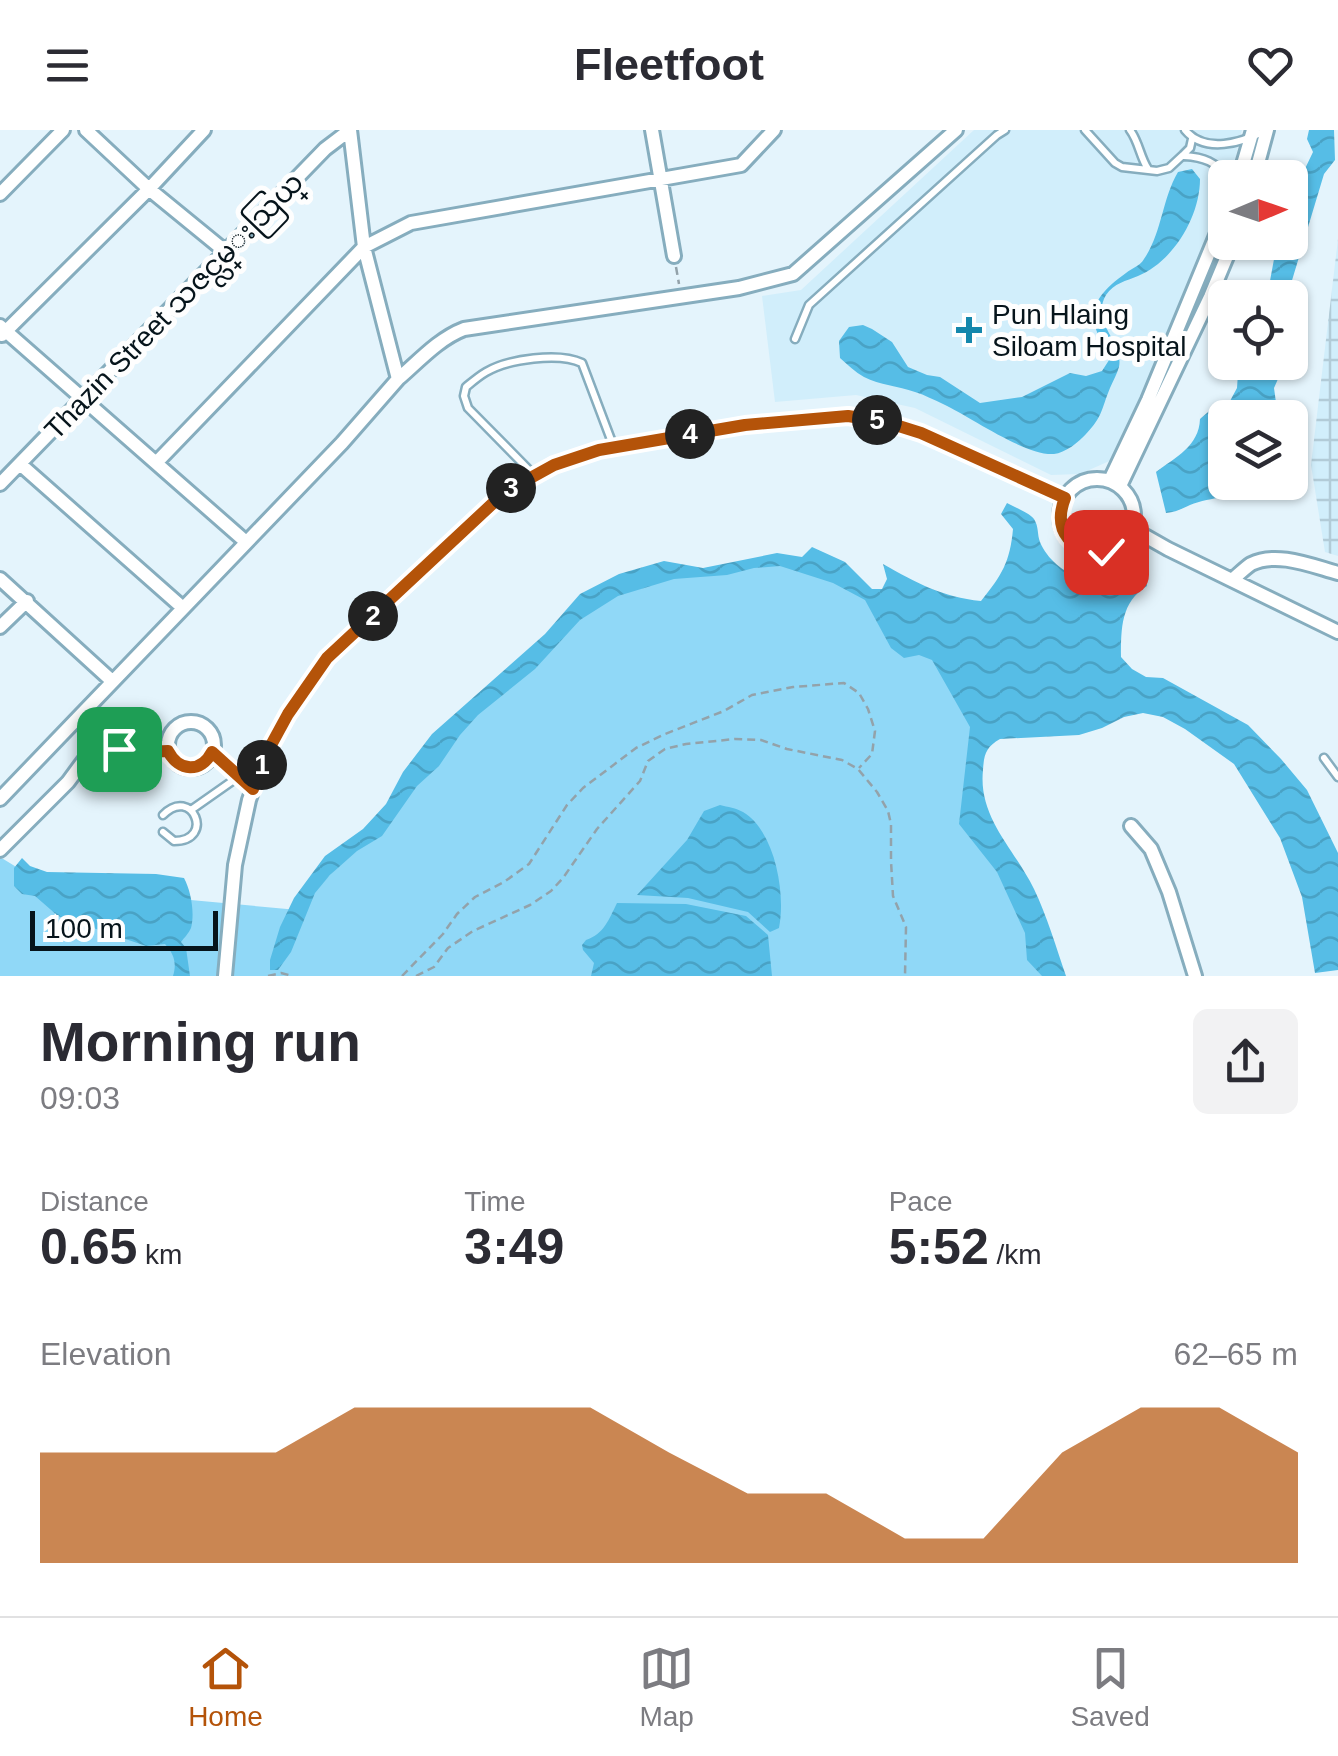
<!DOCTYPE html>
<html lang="en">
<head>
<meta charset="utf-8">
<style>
  :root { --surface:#fff; --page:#f2f2f3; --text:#2b2b33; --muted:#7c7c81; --line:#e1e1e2; --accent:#b45309 }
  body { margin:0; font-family:Helvetica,"Noto Sans Myanmar",sans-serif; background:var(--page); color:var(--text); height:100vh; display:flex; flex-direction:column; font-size:38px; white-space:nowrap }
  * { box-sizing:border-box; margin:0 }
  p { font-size:32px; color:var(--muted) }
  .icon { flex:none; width:55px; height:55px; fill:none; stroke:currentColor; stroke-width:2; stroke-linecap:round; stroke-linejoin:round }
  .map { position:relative; height:846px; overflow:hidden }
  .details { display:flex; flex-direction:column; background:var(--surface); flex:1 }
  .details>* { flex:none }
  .needle { width:65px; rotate:88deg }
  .controls { position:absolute; left:1208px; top:30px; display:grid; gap:20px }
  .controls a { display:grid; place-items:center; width:100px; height:100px; border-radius:15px; background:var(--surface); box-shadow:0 2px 8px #0004; font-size:50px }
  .scale { position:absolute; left:30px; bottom:25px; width:188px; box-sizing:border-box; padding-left:10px; border:5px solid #06141b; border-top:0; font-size:28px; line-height:35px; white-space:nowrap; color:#06141b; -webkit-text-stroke:8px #fefefe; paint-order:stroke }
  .pin { position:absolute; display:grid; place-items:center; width:85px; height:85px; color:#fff; margin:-42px; border-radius:20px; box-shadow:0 5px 15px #0006 }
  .km { position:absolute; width:50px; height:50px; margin:-25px; border-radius:50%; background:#222; color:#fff; font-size:28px; line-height:50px; text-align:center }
  .round { display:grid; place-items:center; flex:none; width:105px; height:105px; border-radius:15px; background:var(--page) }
  .headline { display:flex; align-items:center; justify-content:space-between; height:170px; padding:0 40px }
  h1 { font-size:55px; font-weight:600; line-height:75px }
  .figures { display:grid; grid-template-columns:repeat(3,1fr); gap:15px; height:170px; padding:10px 40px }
  .figures div { display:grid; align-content:center }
  .figures b { font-size:50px; font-weight:600 }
  .figures small { font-size:28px; font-weight:400 }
  .figures p { font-size:28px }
  .chart { height:280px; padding:20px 40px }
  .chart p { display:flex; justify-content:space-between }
  .chart svg { width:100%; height:180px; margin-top:10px; fill:var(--accent); opacity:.7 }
  header { display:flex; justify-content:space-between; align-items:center; height:130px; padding:0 40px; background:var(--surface); font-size:45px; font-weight:600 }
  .dock { display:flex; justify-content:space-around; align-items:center; height:140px; border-top:2px solid var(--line); background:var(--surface); font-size:28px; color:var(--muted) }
  .dock a { display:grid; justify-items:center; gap:5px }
  .dock .active { color:var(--accent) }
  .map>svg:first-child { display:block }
  .built { fill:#d1eefb }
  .industrial { fill:url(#industrial-grid) }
  .green { fill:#90d8f7 }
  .water { fill:url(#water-waves) }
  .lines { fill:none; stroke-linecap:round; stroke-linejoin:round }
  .lane-casing { stroke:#86adbe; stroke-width:11 }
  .street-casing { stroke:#86adbe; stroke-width:18 }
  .path { stroke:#93a2aa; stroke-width:2.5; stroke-dasharray:8 5; stroke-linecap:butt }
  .lane { stroke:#fff; stroke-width:6 }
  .street { stroke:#fff; stroke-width:12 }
  .route-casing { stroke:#fff; stroke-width:20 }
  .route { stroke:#b45309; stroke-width:12 }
  .poi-dot { fill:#1487ac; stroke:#fefefe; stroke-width:4 }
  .labels { text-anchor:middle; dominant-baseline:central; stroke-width:10; stroke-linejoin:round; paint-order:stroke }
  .street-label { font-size:28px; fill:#06141b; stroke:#fefefe }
  .poi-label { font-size:28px; fill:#06141b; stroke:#fefefe; text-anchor:start }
</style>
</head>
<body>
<header><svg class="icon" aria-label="menu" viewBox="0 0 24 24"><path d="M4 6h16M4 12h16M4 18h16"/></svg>Fleetfoot<svg class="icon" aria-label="heart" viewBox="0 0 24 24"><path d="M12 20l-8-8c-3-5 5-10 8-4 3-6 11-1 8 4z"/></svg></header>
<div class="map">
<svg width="1338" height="846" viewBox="0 0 1338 846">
  <defs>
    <pattern id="industrial-grid" width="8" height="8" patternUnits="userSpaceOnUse" patternTransform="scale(2.5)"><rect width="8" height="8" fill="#d1eefb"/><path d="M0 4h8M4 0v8" fill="none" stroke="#b2cbd7"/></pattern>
    <pattern id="water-waves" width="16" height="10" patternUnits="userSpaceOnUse" patternTransform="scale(2.5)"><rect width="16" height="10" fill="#56bde6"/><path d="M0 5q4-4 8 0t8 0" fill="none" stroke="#49a2c5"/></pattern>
  </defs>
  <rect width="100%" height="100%" fill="#e4f4fc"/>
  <path class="built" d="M 974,0 L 1242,0 L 1231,47 L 1225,48 L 1225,67 L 1219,85 L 1157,235 L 1114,329 L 1080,344 L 1051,345 L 915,278 L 856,265 L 775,272 L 762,166 L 801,160 Z"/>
  <path class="industrial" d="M 1338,109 L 1338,426 L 1325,422 L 1311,335 Z"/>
  <path class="green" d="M 774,430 L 970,499 L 974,685 L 1053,846 L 0,846 L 0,727 L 49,757 L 298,780 L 381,689 L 443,612 L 583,476 L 655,444 Z"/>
  <path class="water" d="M 1309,0 L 1334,0 L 1335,30 L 1324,44 L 1287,167 L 1267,167 L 1277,113 L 1290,112 L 1290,70 L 1313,22 L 1307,9 Z
    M 1192,39 L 1200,49 C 1200,86 1174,131 1138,146 C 1126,151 1114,153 1106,165 C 1090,192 1124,212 1119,237 C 1117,244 1113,251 1110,258 C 1101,280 1103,286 1086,304 C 1079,312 1065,323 1054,324 C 1025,326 971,287 943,274 C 934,270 925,265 915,262 C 898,256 880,255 864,247 C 855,242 848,235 840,228 L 839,211 L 849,197 L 863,195 L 872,199 L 892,212 L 908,237 L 927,245 L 940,247 L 980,273 L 1022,267 L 1070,243 L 1086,246 L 1102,241 L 1111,227 C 1085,189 1087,171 1126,143 C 1132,138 1140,136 1144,129 C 1162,103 1162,69 1178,42 Z
    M 1253,232 L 1285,233 L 1274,258 L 1278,287 L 1225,288 L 1225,352 L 1255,353 C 1238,369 1211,366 1190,375 C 1181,379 1176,382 1166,383 L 1156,342 C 1176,327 1199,316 1200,289 L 1215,276 L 1230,271 L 1237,258 L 1238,243 Z
    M 1007,373 C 1016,378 1028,382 1034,389 C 1039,397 1037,404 1040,412 C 1047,429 1064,443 1081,448 C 1089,451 1104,451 1112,449 C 1127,446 1147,429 1147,456 C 1121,472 1121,498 1121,527 L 1132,539 L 1146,547 L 1163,548 L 1248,595 L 1281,629 L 1307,660 L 1338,723 L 1338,840 L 1315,843 L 1302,767 L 1280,708 L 1234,634 L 1185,599 L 1163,587 L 1143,583 L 1124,587 L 1102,598 L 1079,605 L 1000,609 C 986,617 984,624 983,640 C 978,688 1014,718 1034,759 C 1047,786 1056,817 1066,846 L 1042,846 L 1027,830 L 1025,803 L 997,742 L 959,694 L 970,597 L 932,530 L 919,525 L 904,528 L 891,518 L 865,470 L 833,453 L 780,436 L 754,438 L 727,445 L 674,449 L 618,466 L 580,490 L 535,539 L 478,585 L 460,605 L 439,636 L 417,656 L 382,706 L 357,721 L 330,745 L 315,763 L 291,822 L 278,840 L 270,840 L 270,830 L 280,797 L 294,768 L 325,726 L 363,699 L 386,674 L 403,642 L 432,604 L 545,504 L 580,464 L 619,444 L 664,431 L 703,438 L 777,423 L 802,427 L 812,417 L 845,432 L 872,459 L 882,459 L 887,449 L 883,434 C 917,453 942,467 981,471 C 1002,445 1010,432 1013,399 L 1001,384 Z
    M 720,675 C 728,677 736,678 743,682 C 775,701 786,763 779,798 L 770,802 L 748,782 L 688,768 L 637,765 L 687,710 L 704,681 Z
    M 22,728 L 30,736 L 47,742 L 156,744 L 184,748 C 191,761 195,783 191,798 C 189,803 184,808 181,812 L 186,818 L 190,846 L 173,846 C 177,833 174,824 165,814 L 146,816 L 58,786 L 35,766 L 22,764 L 14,756 L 14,738 Z
    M 617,773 L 686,774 L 746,786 L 768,805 L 772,846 L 591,846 L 594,833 L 583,820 L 582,815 L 586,810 C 604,804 609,789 617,773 Z"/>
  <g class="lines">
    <defs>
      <path id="lane" d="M 1085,0 L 1115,33 L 1122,37 L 1157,41 L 1169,38 L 1183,25 L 1190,18 L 1192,9
        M 1130,0 C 1139,12 1140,27 1148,39
        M 1185,0 C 1205,24 1242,13 1266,0
        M 1184,26 C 1204,27 1216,32 1228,48
        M 795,209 L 809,175 L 997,5 L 1005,0
        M 534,345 L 468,278 L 464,266 L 466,257 C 472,252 479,246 486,242 C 508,229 559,222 582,233 L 613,315
        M 1324,628 L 1338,647
        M 191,680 L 238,647
        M 163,685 C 192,655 216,711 174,711 L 163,702"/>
      <path id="street" d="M 86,0 L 149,59 L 226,122
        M 652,0 L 674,126
        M 1239,48 L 1253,0
        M 1254,48 L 1267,0
        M 0,64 L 63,0
        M 0,196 L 246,412
        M 2,205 L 149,59 L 204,0
        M 398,249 C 418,232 438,209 464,199 L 739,158 L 793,144 L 956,0
        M 156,333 L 364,117 L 411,93 L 741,35 L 774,0
        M 20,334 L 183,478
        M1060 386a37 37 0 1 1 74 0a37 37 0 1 1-74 0Z
        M 1110,350 L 1148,270 L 1225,84
        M 0,354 L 325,19 L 350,0
        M 1120,356 L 1210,167 L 1233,112
        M 1131,398 L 1168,419 L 1338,502
        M 0,449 L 112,551
        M 1232,450 C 1238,445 1245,438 1251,434 C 1277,421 1312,436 1338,443
        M 0,497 L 27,471
        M168 615a23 23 0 1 1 46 0a23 23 0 1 1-46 0Z
        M 213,622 L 253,659
        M 0,669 L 342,313 L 398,249 L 364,117 L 350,0
        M 1131,696 L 1151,719 L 1169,762 L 1195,846
        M 0,720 L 68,652 L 85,629 L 94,623 L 119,619 L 146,622 L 168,621
        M 225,846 L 235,735 L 249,670 L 264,628 L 288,584 L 327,528 L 505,362 L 554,335 L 599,320 L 745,295 L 848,286 L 886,291 L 921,303 L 1065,368"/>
    </defs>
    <use href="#lane" class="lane-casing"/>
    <use href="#street" class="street-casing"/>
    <path class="path" d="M 676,137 L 679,154
      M 268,846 L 281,843 L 293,846
      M 402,846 L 443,804 L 457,784 L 475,767 L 504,752 L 529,734 L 567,675 L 583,658 L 636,618 L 665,604 L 724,581 L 752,565 L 793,557 L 844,553 L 859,563 L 868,579 L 875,601 L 872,624 L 859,638
      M 416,846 L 434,837 L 448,818 L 473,801 L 530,775 L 551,761 L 563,748 L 597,699 L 640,651 L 648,631 L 665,619 L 686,614 L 735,609 L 761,610 L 787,619 L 842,630 L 858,639 L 877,662 L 888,681 L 891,694 L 891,731 L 893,766 L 906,797 L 905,846"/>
    <use href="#lane" class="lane"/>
    <use href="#street" class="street"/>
  </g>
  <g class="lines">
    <defs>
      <path id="route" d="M 119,619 L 146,622 L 168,621 C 179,642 201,643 212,622 L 253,659 L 264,628 L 288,584 L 327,528 L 505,362 L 554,335 L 599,320 L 745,295 L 848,286 L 886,292 L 921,303 L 1065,368 C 1052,401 1072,424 1106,422"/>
    </defs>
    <use href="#route" class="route-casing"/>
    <use href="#route" class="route"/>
  </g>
  <path class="poi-dot" d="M964 185h10v10h10v10h-10v10h-10v-10h-10v-10h10z"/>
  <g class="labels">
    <g class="street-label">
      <text transform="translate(174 176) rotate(-46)">Thazin Street သဇင္လမ္းသြယ္</text>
    </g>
    <g class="poi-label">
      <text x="992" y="184">Pun Hlaing<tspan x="992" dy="32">Siloam Hospital</tspan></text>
    </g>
  </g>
</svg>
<div class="controls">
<a><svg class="needle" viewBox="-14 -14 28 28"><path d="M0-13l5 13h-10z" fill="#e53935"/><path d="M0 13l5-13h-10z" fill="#7c7c81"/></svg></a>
<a><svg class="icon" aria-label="locate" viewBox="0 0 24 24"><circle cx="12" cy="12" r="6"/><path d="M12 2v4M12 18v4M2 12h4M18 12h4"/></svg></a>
<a><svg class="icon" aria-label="layers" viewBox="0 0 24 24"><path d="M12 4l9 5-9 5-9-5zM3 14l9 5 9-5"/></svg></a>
</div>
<div class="scale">100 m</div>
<div class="pin" style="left:119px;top:619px;background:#1e9e55"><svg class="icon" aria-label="arrive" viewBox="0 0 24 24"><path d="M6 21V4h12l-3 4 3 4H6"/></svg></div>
<div class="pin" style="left:1106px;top:422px;background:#d93025"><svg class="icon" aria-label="check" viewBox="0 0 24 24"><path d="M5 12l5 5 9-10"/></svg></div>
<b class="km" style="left:262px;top:635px">1</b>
<b class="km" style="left:373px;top:486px">2</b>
<b class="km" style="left:511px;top:358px">3</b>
<b class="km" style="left:690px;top:304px">4</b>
<b class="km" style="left:877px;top:290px">5</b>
</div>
<section class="details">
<div class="headline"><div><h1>Morning run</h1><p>09:03</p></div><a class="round"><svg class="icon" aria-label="share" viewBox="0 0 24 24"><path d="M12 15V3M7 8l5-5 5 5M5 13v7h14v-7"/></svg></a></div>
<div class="figures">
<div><p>Distance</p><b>0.65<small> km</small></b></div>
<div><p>Time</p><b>3:49</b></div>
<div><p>Pace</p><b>5:52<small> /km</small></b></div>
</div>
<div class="chart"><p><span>Elevation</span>62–65 m</p>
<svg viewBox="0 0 160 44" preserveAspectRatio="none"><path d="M0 44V17L10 17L20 17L30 17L40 6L50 6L60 6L70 6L80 17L90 27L100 27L110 38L120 38L130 17L140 6L150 6L160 17V44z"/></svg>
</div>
</section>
<nav class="dock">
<a class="active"><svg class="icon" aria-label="home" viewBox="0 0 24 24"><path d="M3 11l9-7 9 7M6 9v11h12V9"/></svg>Home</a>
<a><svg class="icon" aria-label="map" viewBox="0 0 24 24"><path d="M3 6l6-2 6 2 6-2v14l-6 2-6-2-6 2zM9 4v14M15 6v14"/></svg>Map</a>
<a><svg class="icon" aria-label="saved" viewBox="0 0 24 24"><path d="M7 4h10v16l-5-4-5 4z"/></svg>Saved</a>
</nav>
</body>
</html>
